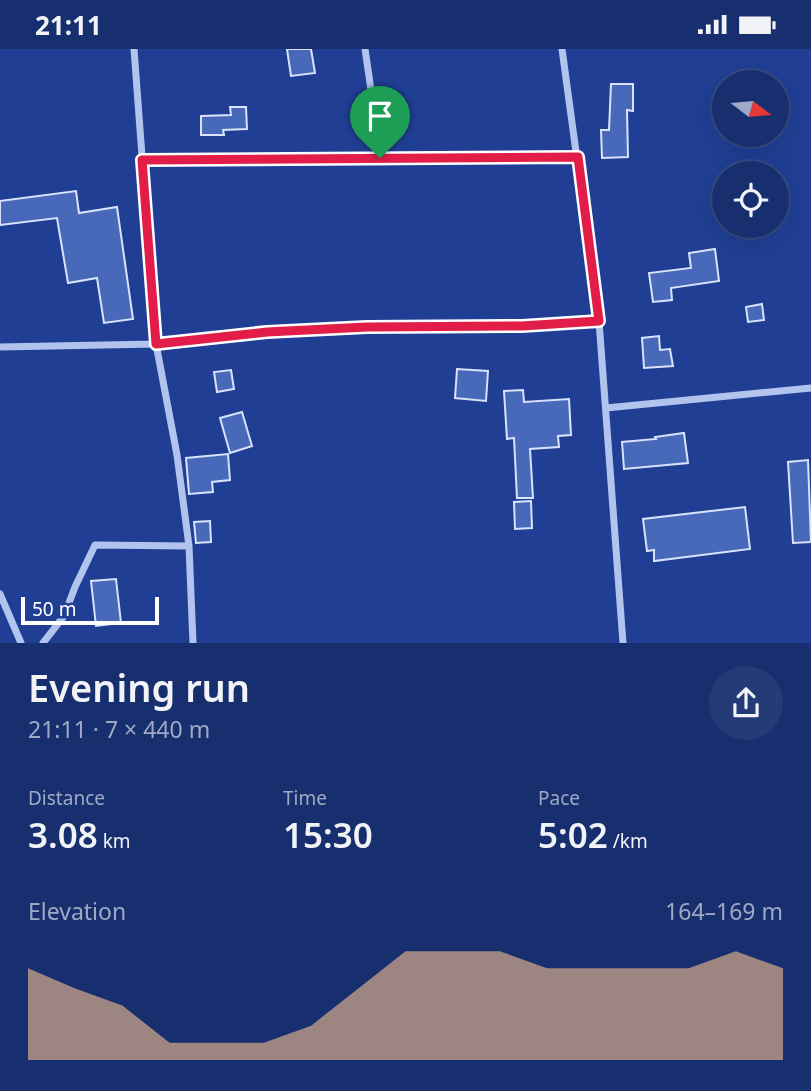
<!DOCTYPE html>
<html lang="en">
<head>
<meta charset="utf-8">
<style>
  :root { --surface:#182f6f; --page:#253b77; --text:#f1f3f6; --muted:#9fa9c3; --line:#364a82; --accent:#d6ab8b }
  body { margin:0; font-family:"Noto Sans",sans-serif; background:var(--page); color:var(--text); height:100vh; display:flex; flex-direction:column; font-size:26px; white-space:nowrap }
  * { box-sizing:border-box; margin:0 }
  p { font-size:23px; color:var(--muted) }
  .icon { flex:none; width:38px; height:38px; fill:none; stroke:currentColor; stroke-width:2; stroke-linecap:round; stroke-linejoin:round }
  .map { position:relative; height:594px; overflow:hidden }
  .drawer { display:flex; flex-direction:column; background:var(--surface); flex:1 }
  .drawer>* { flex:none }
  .needle { width:46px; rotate:106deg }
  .tools { position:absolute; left:712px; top:21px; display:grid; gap:14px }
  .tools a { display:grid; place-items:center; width:77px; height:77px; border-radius:50%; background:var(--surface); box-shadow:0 7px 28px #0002,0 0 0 2px var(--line); font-size:35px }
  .scale { position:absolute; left:21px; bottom:18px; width:138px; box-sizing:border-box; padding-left:7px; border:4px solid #fff; border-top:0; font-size:19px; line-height:24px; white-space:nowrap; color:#fff; -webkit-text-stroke:5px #203f94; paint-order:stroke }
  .pin { position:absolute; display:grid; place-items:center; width:60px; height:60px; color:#fff; margin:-72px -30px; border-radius:50% 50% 50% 0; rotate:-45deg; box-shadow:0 0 7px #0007 }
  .pin .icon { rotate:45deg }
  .round { display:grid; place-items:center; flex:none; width:74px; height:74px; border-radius:37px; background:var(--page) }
  .overview { display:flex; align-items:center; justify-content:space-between; height:119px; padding:0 28px }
  h1 { font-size:38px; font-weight:600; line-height:52px }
  .figures { display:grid; grid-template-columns:repeat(3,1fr); gap:10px; height:119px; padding:7px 28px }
  .figures div { display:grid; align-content:center }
  .figures b { font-size:35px; font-weight:600 }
  .figures small { font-size:19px; font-weight:400 }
  .figures p { font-size:19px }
  .chart { height:196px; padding:14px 28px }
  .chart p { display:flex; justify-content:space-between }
  .chart svg { width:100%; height:126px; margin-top:7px; fill:var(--accent); opacity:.7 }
  .status { display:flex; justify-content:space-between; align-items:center; height:49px; padding:0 35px; background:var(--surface); direction:ltr }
  .status svg { height:19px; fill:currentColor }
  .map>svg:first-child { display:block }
  .building { fill:#4869ba; stroke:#d8e2fa; stroke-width:2 }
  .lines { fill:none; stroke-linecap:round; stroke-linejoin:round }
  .minor { stroke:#b2c4ee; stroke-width:7 }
  .route-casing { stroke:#fff; stroke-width:14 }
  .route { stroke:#e11d48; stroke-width:9 }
</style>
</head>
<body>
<div class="status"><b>21:11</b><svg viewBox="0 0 49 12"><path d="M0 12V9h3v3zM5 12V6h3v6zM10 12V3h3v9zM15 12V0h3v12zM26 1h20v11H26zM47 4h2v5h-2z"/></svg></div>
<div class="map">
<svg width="811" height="594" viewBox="0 0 811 594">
  <rect width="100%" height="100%" fill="#203f94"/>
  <path class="building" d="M 287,0 L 311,0 L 315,24 L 291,27 Z
    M 611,35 L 633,35 L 633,62 L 627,61 L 628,108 L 602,109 L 601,81 L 609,81 Z
    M 230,58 L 246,58 L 247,80 L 223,81 L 224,86 L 201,86 L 201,67 L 231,66 Z
    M 76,142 L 79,164 L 117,158 L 133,270 L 104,274 L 97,229 L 68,234 L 57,169 L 0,176 L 0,152 Z
    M 715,200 L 719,232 L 671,239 L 672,251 L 653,253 L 649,224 L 691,219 L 689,204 Z
    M 762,255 L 764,271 L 748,273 L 746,258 Z
    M 659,287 L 660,301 L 670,300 L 673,317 L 644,319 L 642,289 Z
    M 457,320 L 488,322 L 486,352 L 455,349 Z
    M 231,321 L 234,340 L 217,343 L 214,323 Z
    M 523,341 L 524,353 L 569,350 L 571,386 L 558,387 L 559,398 L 530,400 L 533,449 L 517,449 L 514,389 L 507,390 L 504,342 Z
    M 242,363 L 252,397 L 230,404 L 220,369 Z
    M 684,384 L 688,414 L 624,420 L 622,393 L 656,390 L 655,388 Z
    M 228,405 L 230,431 L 212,433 L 213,443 L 189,445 L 186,409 Z
    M 808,411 L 811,493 L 793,494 L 788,413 Z
    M 531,452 L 532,479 L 515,480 L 514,453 Z
    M 745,458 L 750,500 L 654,512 L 654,501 L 647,502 L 643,470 Z
    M 210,472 L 211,493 L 196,494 L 194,473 Z
    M 116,530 L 121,574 L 96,577 L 91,532 Z"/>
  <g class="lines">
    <path class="minor" d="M 134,0 L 156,295 L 177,406 L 189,497 L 193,594
      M 365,0 L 381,109
      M 562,0 L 599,272 L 623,594
      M 142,111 L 578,108
      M 0,298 L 156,295 L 267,283 L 367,278 L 522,277 L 599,272
      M 606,359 L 811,339
      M 0,545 L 21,594
      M 43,594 L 64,567 L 75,538 L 95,496 L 189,497"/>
  </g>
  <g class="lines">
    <defs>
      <path id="route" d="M 578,108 L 599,272 L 522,277 L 367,278 L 267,283 L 156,295 L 142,111 Z"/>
    </defs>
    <use href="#route" class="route-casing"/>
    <use href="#route" class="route"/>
  </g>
</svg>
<div class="tools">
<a><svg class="needle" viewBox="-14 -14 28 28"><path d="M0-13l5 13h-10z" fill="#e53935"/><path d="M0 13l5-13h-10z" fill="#9fa9c3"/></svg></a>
<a><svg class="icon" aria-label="locate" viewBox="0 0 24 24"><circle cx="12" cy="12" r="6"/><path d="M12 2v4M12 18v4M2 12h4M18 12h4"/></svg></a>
</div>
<div class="scale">50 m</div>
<div class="pin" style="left:380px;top:109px;background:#1e9e55"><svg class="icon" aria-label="arrive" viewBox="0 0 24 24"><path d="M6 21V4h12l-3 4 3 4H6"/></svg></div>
</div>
<section class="drawer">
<div class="overview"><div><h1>Evening run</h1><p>21:11 · 7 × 440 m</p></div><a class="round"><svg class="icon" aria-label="share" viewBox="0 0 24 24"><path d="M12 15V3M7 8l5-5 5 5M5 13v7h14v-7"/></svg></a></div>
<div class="figures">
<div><p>Distance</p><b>3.08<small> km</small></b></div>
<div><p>Time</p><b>15:30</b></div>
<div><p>Pace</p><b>5:02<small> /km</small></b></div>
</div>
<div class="chart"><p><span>Elevation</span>164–169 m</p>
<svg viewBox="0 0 160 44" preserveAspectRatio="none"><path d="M0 44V12L10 19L20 25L30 38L40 38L50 38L60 32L70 19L80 6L90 6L100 6L110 12L120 12L130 12L140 12L150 6L160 12V44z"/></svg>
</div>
</section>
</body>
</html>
